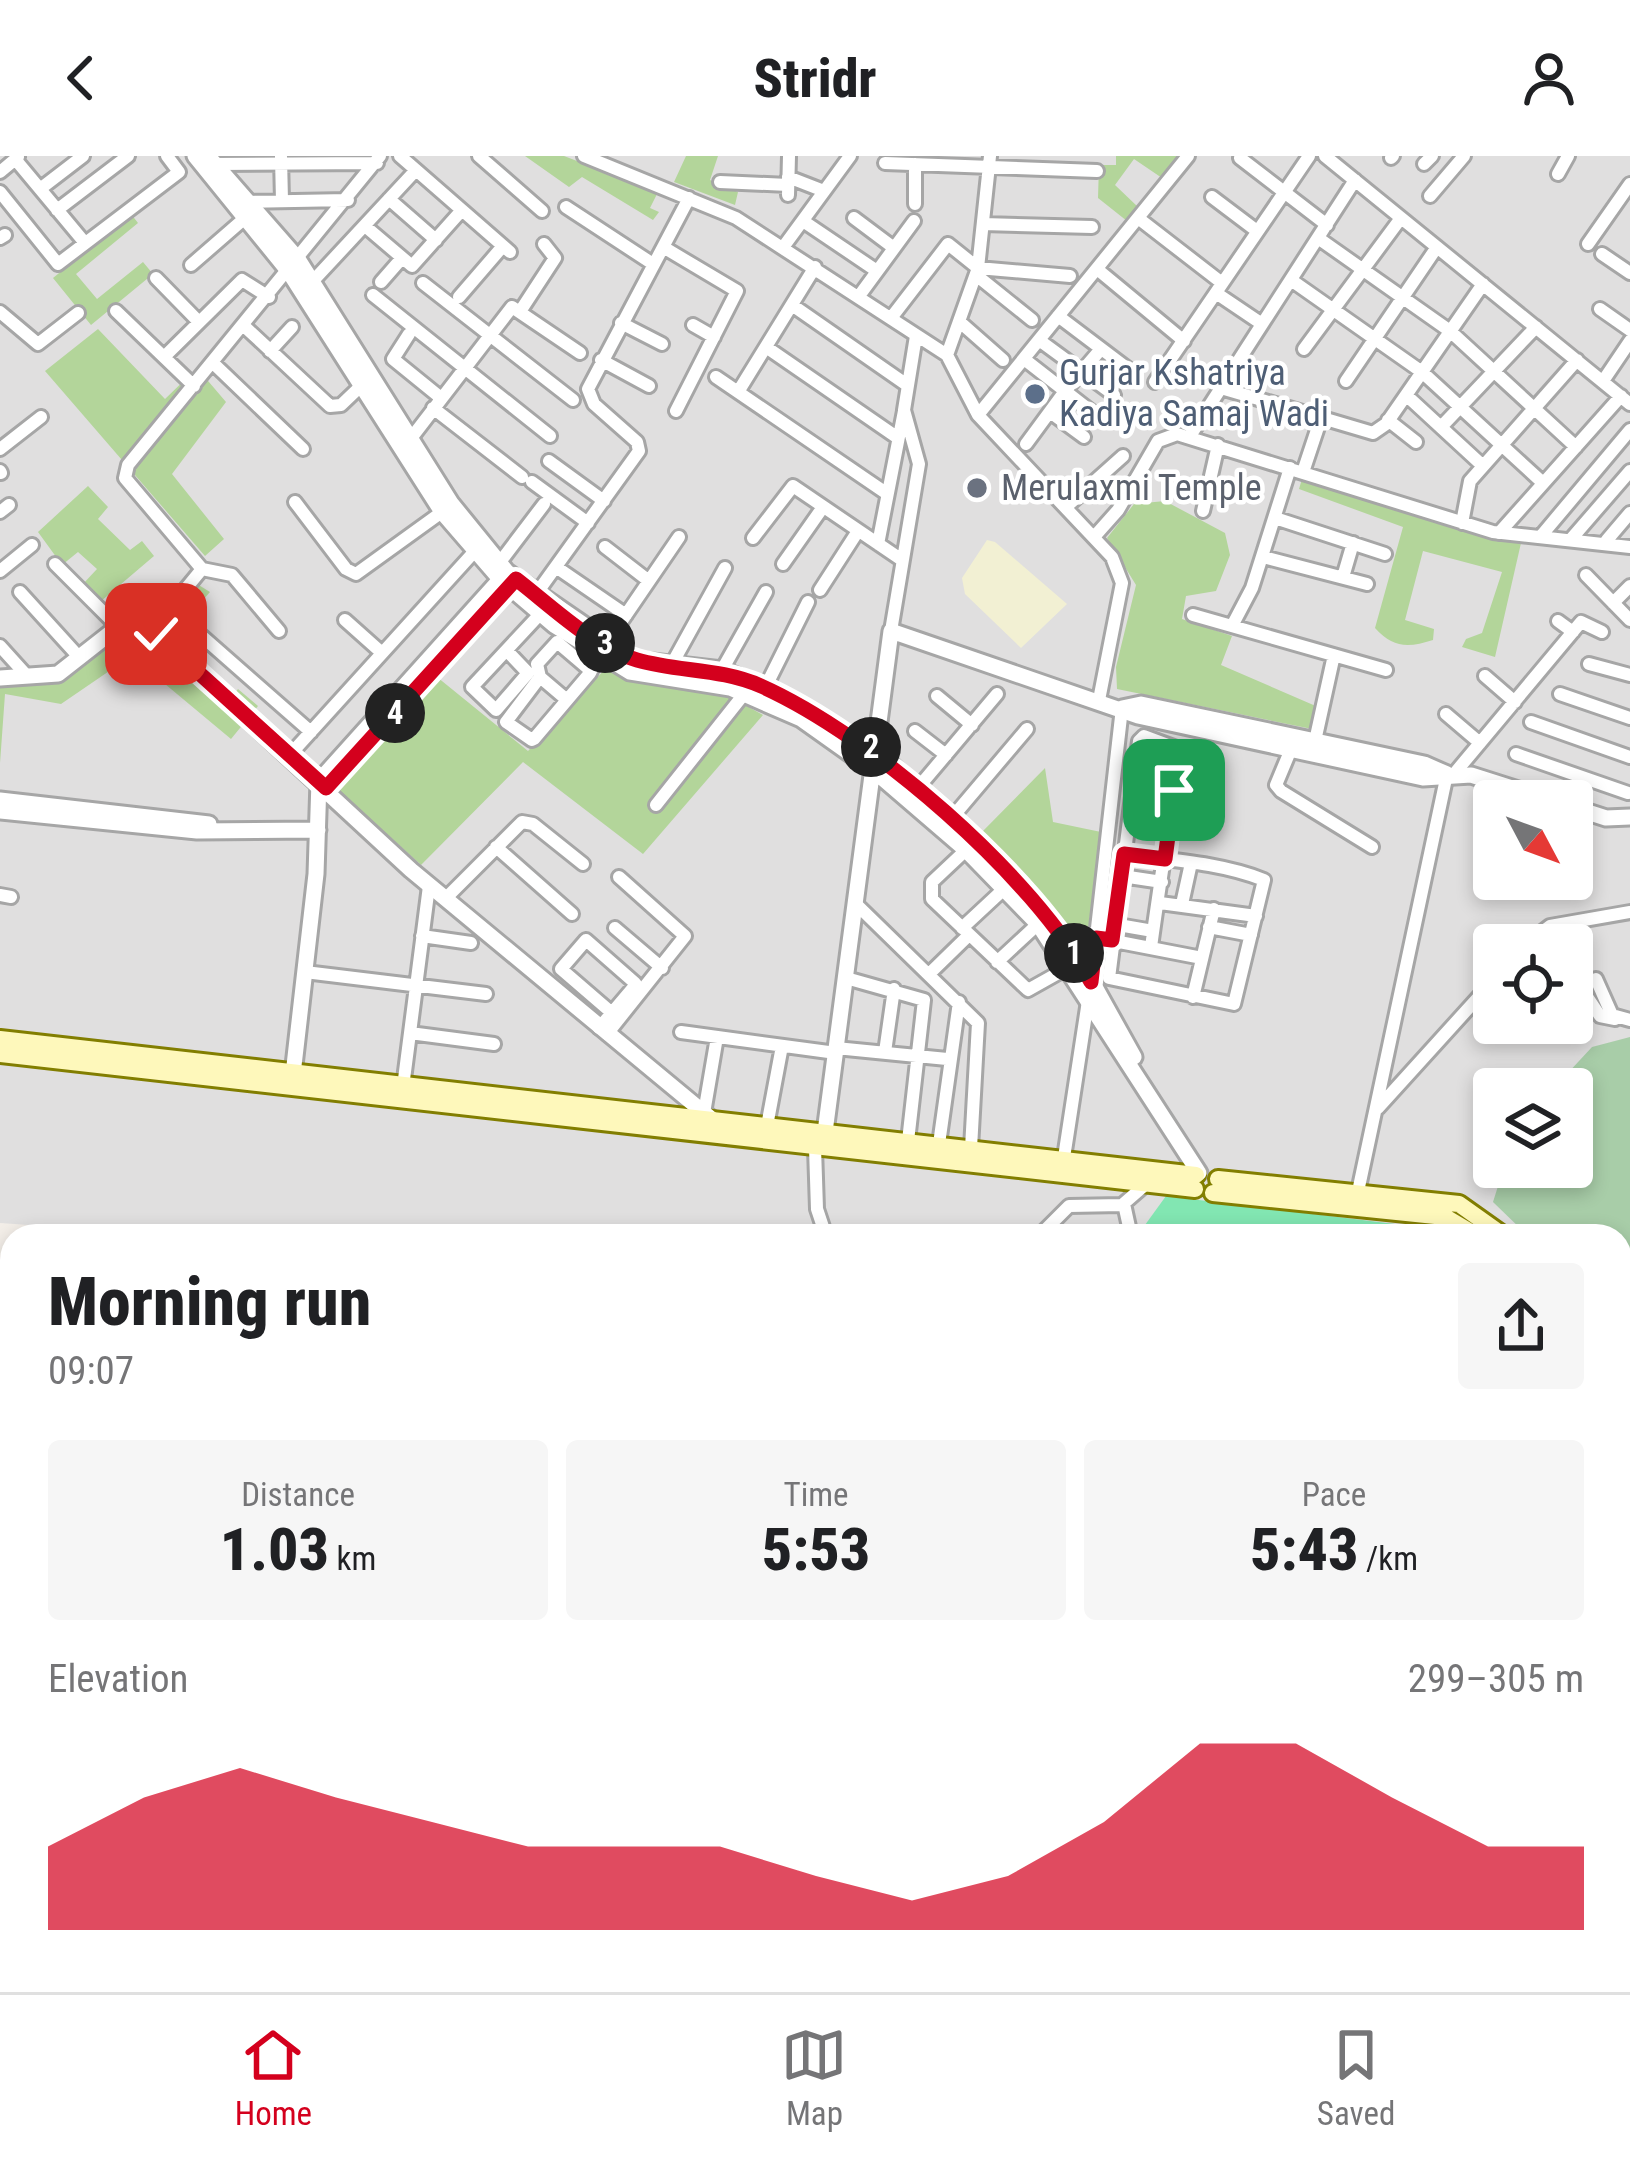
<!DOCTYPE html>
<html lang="en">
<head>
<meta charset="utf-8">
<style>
  :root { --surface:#fff; --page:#f6f6f6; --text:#202124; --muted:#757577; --line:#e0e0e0; --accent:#d4001d }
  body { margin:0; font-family:"Roboto Condensed",sans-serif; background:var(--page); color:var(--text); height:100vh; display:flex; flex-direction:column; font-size:45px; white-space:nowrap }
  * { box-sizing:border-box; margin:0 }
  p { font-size:39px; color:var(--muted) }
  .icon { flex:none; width:66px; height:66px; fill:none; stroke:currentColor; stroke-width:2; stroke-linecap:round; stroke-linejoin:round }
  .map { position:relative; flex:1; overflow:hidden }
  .sheet { position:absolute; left:0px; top:1068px; width:1632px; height:768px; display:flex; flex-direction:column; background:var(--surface); border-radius:36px 36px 0 0; box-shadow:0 6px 18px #0003 }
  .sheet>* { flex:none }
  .needle { width:78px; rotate:131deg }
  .controls { position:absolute; left:1473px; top:624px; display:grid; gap:24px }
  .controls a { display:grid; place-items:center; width:120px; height:120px; border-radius:12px; background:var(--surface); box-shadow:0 6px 18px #0003; font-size:60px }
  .pin { position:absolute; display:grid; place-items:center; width:102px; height:102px; color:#fff; margin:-51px; border-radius:24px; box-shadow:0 6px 18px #0006 }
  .km { position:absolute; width:60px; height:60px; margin:-30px; border-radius:50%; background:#222; color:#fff; font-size:33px; line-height:60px; text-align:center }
  .round { display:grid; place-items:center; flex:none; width:126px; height:126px; border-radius:12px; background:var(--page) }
  .summary { display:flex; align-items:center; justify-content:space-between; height:204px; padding:0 48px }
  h1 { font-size:66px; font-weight:800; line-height:90px }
  .metrics { display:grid; grid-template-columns:repeat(3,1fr); gap:18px; height:204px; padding:12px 48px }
  .metrics div { display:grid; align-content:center; border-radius:12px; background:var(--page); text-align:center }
  .metrics b { font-size:60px; font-weight:800 }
  .metrics small { font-size:33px; font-weight:400 }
  .metrics p { font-size:33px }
  .chart { height:336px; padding:24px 48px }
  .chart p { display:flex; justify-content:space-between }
  .chart svg { width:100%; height:216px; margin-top:12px; fill:var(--accent); opacity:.7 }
  header { display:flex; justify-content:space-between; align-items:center; height:156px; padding:0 48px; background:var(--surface); font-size:54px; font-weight:800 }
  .dock { display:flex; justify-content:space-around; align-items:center; height:168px; border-top:3px solid var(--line); background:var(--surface); font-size:33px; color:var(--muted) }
  .dock a { display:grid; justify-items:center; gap:6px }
  .dock .selected { color:var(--accent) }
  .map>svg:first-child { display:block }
  .residential { fill:#e0dfdf; fill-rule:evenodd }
  .farmland { fill:#f2f0d3 }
  .forest { fill:#b3d59a }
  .cemetery { fill:#a8cda8 }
  .pitch { fill:#82e6b2 }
  .water { fill:#a6dde3 }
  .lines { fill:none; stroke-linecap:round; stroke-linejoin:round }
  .minor-casing { stroke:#a6a6a6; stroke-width:18 }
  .tertiary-casing { stroke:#a6a6a6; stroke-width:21 }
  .secondary-casing { stroke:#827e00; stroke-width:22 }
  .minor { stroke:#fff; stroke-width:12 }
  .tertiary { stroke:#fff; stroke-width:15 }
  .secondary { stroke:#fef8bb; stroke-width:16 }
  .route-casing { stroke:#fff; stroke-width:24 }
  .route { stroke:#d4001d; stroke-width:15 }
  .service-dot { fill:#5c6f8a; stroke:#fff; stroke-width:4.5 }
  .worship-dot { fill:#6b7280; stroke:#fff; stroke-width:4.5 }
  .labels { text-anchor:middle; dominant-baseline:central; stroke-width:9; stroke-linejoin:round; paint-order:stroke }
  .service-label { font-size:36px; fill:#4e5e75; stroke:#fff; text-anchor:start }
  .worship-label { font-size:36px; fill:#5b616d; stroke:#fff; text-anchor:start }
</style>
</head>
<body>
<header><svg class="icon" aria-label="back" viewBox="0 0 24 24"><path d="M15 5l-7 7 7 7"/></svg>Stridr<svg class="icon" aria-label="person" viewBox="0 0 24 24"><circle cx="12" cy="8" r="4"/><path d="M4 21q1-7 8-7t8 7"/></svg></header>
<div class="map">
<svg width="1630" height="1836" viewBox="0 0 1630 1836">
  <rect width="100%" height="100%" fill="#f3eee8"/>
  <path class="residential" d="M 0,0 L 1630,0 L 1630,1499 L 1620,1498 L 1620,1080 L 188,1080 L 0,1067 ZM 1494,645 L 1572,645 L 1572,723 L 1494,723 ZM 1494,789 L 1572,789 L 1572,867 L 1494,867 ZM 1494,933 L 1572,933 L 1572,1011 L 1494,1011 Z"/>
  <path class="farmland" d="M 987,384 L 995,386 L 1067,448 L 1021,492 L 965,438 L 962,422 Z"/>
  <path class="forest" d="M 525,0 L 564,0 L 658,36 L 650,52 L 659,56 L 653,64 L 582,21 L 569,31 Z
    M 686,0 L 718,0 L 710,24 L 738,36 L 735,49 L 674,26 Z
    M 1116,0 L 1182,0 L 1162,22 L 1134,3 L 1115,29 L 1138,51 L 1127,65 L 1098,42 L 1099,9 L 1116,9 Z
    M 131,58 L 138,67 L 76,118 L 97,143 L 143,106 L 153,118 L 91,169 L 53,122 Z
    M 98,173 L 165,243 L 197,212 L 226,246 L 172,318 L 224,383 L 205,400 L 45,215 Z
    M 1302,323 L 1495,385 L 1521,387 L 1495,501 L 1462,491 L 1466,483 L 1482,477 L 1502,416 L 1423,395 L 1405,464 L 1434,473 L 1433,484 C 1408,492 1393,492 1375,472 L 1403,371 L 1299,333 Z
    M 88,330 L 108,351 L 98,363 L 130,394 L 142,385 L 154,400 L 100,446 L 82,429 L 97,413 L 78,396 L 62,409 L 38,376 Z
    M 1165,345 L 1225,377 L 1230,399 L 1216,435 L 1186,440 L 1182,463 L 1232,480 L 1221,509 L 1318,551 L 1312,573 L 1117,533 L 1116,511 L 1136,429 L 1107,382 L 1134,348 Z
    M 189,423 L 210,436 L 162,490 L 228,546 L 238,533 L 258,550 L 231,583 L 135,503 L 121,507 L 61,548 L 5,538 L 0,607 L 0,528 L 55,527 L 116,479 L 118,463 L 137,443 L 153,452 Z
    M 607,511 L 631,525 L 727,539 L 763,559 L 643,698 L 523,606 L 421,709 L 337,633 L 437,521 L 528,595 Z
    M 1045,612 L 1053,666 L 1101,676 L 1085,797 L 1029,722 L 982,676 Z"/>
  <path class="cemetery" d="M 1630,881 L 1630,1175 L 1620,1168 L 1620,1080 L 1528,1080 L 1493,1046 L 1504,1011 L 1572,1011 L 1572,933 L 1553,933 L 1592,891 Z"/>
  <path class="pitch" d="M 1166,1040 L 1444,1074 L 1449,1080 L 1137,1080 Z"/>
  <path class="water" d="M 0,1201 L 12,1204 L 12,1824 L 1176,1824 L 1173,1836 L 0,1836 Z
    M 1620,1522 L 1630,1524 L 1630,1836 L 1206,1836 L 1208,1824 L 1620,1824 Z"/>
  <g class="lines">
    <defs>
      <path id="minor" d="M 400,0 L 510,96
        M 479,0 L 542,55
        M 584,0 L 736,62 L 947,199 L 978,259 L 1112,401 L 1122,427 L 1099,544
        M 1325,0 L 1630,248
        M 281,1 L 282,45
        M 1240,2 L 1327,69
        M 1391,2 L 1393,0
        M 15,3 L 85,87
        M 885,7 L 1097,15
        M 214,8 L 377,7
        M 1424,8 L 1432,0
        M 0,16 L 18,1
        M 1558,18 L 1568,0
        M 788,21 L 824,35
        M 720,26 L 788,29
        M 40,33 L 83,0
        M 0,36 L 58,108 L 179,16 L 167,0
        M 788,39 L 789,0
        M 1430,40 L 1464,0
        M 1212,41 L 1257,75
        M 389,43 L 436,84
        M 247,46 L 348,44
        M 915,48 L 915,8
        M 566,51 L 653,108
        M 57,54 L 128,0
        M 854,62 L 894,92
        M 1138,62 L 1222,127
        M 803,65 L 877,115
        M 983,68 L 1092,71
        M 365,70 L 412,110 L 462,54
        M 0,82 L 5,79
        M 1318,82 L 1450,175 L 1576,291
        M 1588,88 L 1630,28
        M 784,90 L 850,0
        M 663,91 L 737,135 L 676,255
        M 1602,98 L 1630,117
        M 191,109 L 245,62
        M 1097,113 L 1184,185
        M 976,119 L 1032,164
        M 156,122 L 199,166
        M 1291,124 L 1422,216 L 1543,327
        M 312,126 L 416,14
        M 381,126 L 402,102
        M 423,127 L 573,244
        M 1216,137 L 1262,168
        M 373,139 L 550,280
        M 859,140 L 914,65
        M 459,141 L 503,90
        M 792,149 L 907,229
        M 1600,153 L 1630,174
        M 521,154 L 555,102 L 544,88
        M 116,155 L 194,230
        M 0,156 L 38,188 L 78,157
        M 1058,160 L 1132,216
        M 891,162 L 948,88 L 978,112 L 1070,120
        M 621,167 L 662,188
        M 961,167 L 1003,204
        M 693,169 L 714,181
        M 244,170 L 330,250 L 341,249 L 363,228
        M 409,178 L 393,203 L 441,242
        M 1039,184 L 1114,239
        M 766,191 L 898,282
        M 1304,193 L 1401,62
        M 270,195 L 292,171
        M 947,199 L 978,112 L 990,0
        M 164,201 L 242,124 L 269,141
        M 1024,203 L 1065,235 L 1026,288
        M 601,204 L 649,230
        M 213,207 L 303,293
        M 716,221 L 886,337
        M 1346,225 L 1437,91
        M 1603,225 L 1630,185
        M 1155,226 L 1309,0
        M 1221,232 L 1373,277 L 1386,268 L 1483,128
        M 738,236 L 815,111
        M 1406,239 L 1483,310
        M 433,252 L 522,321
        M 1050,256 L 1084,281
        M 978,259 L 1188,0
        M 1101,263 L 1065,235 L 1101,193
        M 1388,264 L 1416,286
        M 1441,271 L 1536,171
        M 1190,280 L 1355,24
        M 412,281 L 512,151 L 580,197
        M 0,293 L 41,261
        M 549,305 L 604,345
        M 0,315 L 1,317
        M 1303,316 L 1321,262
        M 532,326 L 588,367
        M 295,346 L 346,413 L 356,418 L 442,356
        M 1066,351 L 1123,300
        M 1203,355 L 1218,289
        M 0,356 L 9,349
        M 1275,362 L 1385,398
        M 1462,367 L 1470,325 L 1577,204
        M 1499,377 L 1621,240
        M 1541,380 L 1630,274
        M 1094,381 L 1118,354 L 1158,285 L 1177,278 L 1493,376 L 1630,391
        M 753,382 L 793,330 L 902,404
        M 1572,382 L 1630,315
        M 1607,384 L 1630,357
        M 878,388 L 904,255
        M 605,391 L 649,425
        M 1263,401 L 1367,428
        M 55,408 L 118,471
        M 783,408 L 823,351
        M 556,411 L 626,459
        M 202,413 L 232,419 L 279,475
        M 494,414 L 544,348
        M 0,415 L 32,389
        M 1586,419 L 1630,464
        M 1343,421 L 1353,387
        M 820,434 L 858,375
        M 20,436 L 79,501
        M 534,441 L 639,295 L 637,286 L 594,248 L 588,233 L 689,42
        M 1613,447 L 1630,430
        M 171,453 L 311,576
        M 1193,459 L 1386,514
        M 345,464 L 382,497
        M 1558,465 L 1573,476
        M 1232,470 L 1252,432 L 1290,312
        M 151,475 L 202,413 L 125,322 L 128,309 L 380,0
        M 891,475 L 919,308 L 904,254 L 916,180
        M 606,488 L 679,381
        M 0,490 L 28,521
        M 509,497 L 528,517 L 496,554 L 472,531 L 541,457
        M 672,508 L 725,412
        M 1589,508 L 1630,519
        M 722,514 L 766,436
        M 1485,520 L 1515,546
        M 540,521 L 537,508 L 557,486 L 591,515 L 590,517 L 534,583 L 532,584 L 506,566 L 540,521 L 567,544
        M 765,532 L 808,446
        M 1560,538 L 1630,562
        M 937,540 L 972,569
        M 1446,558 L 1480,587
        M 1531,566 L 1630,601
        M 915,575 L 946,599
        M 1315,585 L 1334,499
        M 297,591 L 474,396
        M 1291,593 L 1276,629 L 1281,635 L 1372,691
        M 1516,598 L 1628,637
        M 1454,618 L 1581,466 L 1602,476
        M 1133,629 L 1174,634
        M 917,633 L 997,538
        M 656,649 L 744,538
        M 1131,650 L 1171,656
        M 950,664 L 1027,573
        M 496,691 L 572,758
        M 966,694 L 932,726 L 932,743 L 1028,834 L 1069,811
        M 1124,698 C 1170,704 1222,707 1264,724 L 1234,848 L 1109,822 L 1139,585 L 1144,580 L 1179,593 C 1171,659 1160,725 1151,791
        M 1122,720 L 1162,726
        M 0,739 L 11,741
        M 445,743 L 522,666 L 533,668 L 583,708
        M 855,747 L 978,867 L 971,992
        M 1160,747 L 1256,760
        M 1182,748 L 1191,707
        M 1107,767 L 1153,775
        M 1209,771 L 1251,779
        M 615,772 L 662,812
        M 962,772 L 1005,732
        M 422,780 L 471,787
        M 1109,784 L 1202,802
        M 1525,789 L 1550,770 L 1630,756
        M 997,806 L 1038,768
        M 305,816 L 486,838
        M 929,818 L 969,779
        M 1572,818 L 1600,860 L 1615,863
        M 846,822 L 924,844 L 908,985
        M 1596,823 L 1612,859 L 1630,864
        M 1091,825 L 1122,552
        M 1193,841 L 1214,753
        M 599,872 C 611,858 622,845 633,832 L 635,827 L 586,784 L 561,813 L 612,857
        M 681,876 L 836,897
        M 410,877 L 494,888
        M 607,878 L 685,780 L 619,721
        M 836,892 L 947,903
        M 885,896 L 894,833
        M 403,931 L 429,730
        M 1378,952 L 1494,824
        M 704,957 L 717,881
        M 767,970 L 782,890
        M 939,988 L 959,846
        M 815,992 L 817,1053 L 826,1080
        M 1063,1008 L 1088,845
        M 1356,1045 L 1447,618
        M 1124,1048 L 1131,1080
        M 1039,1080 L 1069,1050 L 1122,1049 L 1145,1029
        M 1620,1207 L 1630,1204
        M 1620,1289 L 1630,1297
        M 1620,1448 L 1630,1438
        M 1620,1514 L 1630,1515"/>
      <path id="tertiary" d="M 195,0 L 289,116 L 442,356 L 500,423 L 554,469 L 630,516 L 730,532 L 801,563 L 873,614 L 966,694 L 1038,768 L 1199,1017
        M 208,0 L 298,103 L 451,347 L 507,416 L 635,504 L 722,514 L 765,532 L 876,594 L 1039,750 L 1080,804 L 1134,901
        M 0,522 L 58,518 L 118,471 L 156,478 L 411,714 L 714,965
        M 1122,552 L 1141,548 L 1424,608 L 1447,618
        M 380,572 L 513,426
        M 0,644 L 209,668
        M 1572,651 L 1606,662 L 1630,661
        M 0,655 L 197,675 L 318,674
        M 292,927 L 316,718 L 319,625 L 505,418
        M 825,976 L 891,475 L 1138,560 L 1423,622 L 1471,619 L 1553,645
        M 1620,1175 L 1630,1182"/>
      <path id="secondary" d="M 0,883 L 1196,1019
        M 0,898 L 1195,1033
        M 1218,1023 L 1459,1048 L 1504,1080
        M 1213,1037 L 1445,1061 L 1477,1080
        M 1196,1836 L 1198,1824"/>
    </defs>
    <use href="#minor" class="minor-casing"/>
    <use href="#tertiary" class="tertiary-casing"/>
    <use href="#secondary" class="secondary-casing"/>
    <use href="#minor" class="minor"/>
    <use href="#tertiary" class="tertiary"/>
    <use href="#secondary" class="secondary"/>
  </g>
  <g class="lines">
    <defs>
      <path id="route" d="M 156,478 L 326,632 L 516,423 C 550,449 594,492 637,504 C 679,516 720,512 761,530 C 871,579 1034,720 1091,826 L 1096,782 L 1112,784 L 1124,698 L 1165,703 L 1174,634"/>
    </defs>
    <use href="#route" class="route-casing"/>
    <use href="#route" class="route"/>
  </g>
  <circle class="service-dot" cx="1035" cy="238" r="12"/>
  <circle class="worship-dot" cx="977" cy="332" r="12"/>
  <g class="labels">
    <g class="service-label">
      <text x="1059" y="217">Gurjar Kshatriya<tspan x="1059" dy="41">Kadiya Samaj Wadi</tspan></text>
    </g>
    <g class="worship-label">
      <text x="1001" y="332">Merulaxmi Temple</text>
    </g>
  </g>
</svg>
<div class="controls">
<a><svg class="needle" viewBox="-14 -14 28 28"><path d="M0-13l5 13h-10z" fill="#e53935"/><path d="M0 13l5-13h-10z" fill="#757577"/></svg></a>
<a><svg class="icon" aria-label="locate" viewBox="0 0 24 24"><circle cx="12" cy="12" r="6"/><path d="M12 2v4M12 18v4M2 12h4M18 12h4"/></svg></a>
<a><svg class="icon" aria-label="layers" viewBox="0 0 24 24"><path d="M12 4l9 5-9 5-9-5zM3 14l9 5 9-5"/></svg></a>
</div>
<div class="pin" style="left:1174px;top:634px;background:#1e9e55"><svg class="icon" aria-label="arrive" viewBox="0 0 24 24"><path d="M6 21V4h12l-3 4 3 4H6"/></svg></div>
<div class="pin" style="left:156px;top:478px;background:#d93025"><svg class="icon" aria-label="check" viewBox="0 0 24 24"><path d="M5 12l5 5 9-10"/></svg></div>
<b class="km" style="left:1074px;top:797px">1</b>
<b class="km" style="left:871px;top:591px">2</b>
<b class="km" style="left:605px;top:487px">3</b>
<b class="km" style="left:395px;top:557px">4</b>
<section class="sheet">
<div class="summary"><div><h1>Morning run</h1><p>09:07</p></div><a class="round"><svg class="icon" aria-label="share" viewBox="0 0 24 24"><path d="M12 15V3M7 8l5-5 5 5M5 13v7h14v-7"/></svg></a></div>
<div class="metrics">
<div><p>Distance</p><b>1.03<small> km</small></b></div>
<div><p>Time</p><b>5:53</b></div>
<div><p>Pace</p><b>5:43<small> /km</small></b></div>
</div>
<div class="chart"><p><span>Elevation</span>299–305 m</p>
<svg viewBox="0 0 160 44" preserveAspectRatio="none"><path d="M0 44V27L10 17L20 11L30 17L40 22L50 27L60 27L70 27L80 33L90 38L100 33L110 22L120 6L130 6L140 17L150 27L160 27V44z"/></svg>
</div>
</section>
</div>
<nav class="dock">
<a class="selected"><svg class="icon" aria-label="home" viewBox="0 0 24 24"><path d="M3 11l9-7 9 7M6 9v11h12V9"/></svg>Home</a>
<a><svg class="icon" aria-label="map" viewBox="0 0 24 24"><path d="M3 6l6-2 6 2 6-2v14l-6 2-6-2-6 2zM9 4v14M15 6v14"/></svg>Map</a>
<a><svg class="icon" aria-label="saved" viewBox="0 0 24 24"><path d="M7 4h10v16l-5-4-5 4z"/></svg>Saved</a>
</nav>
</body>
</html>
